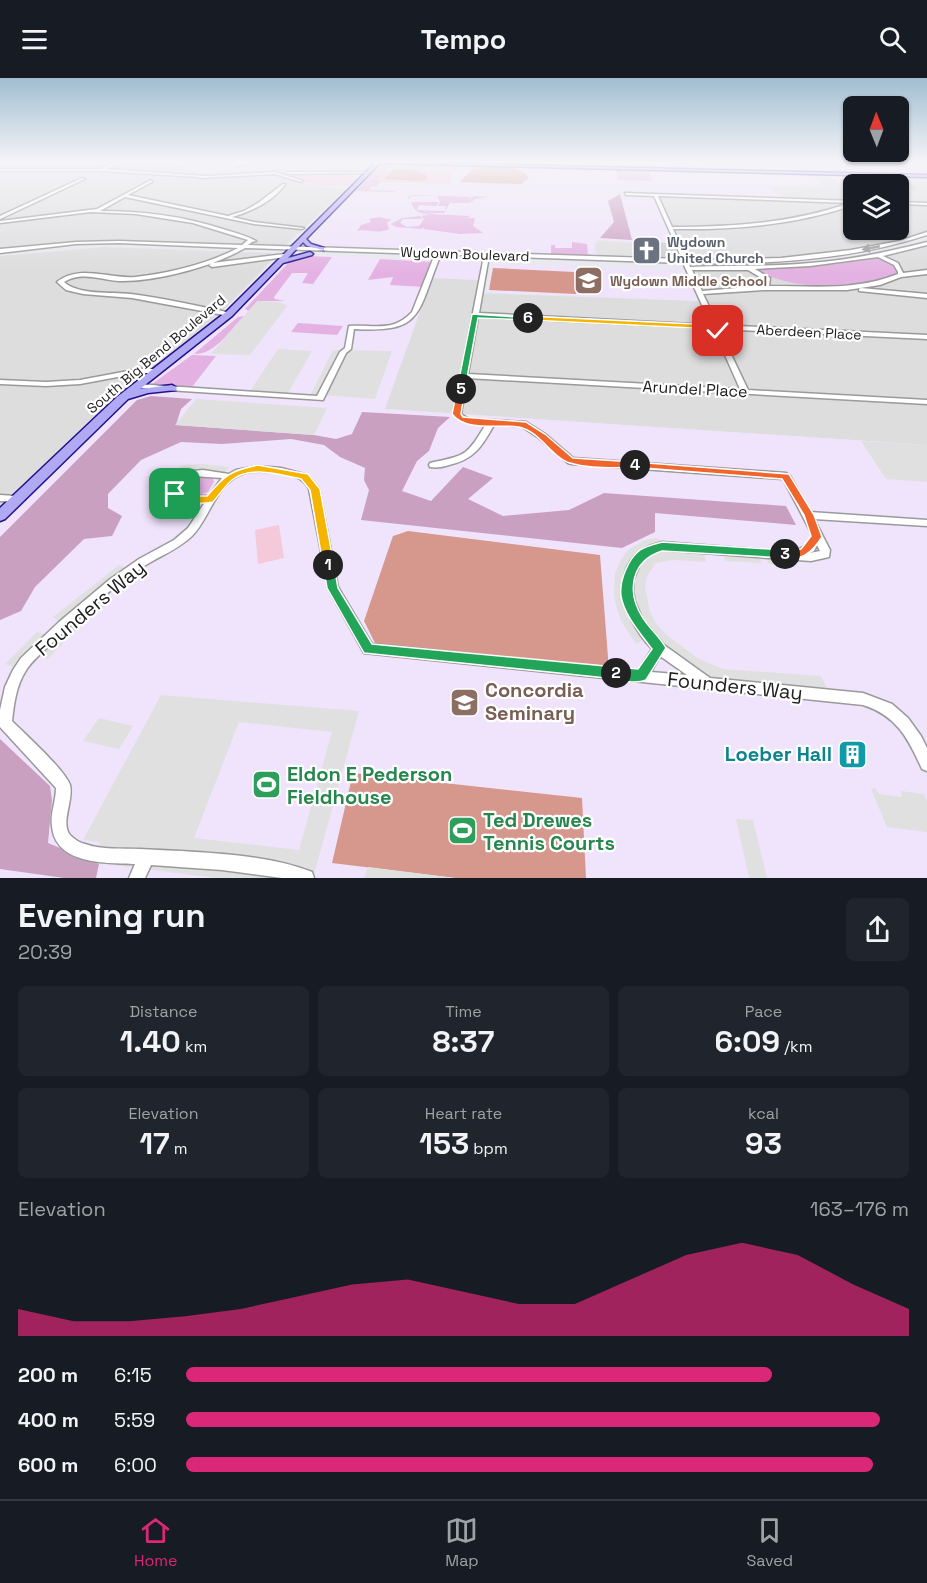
<!DOCTYPE html>
<html lang="en">
<head>
<meta charset="utf-8">
<style>
  :root { --surface:#171b24; --page:#20242c; --text:#f1f3f6; --muted:#9ea1a6; --line:#363941; --accent:#db2777 }
  body { margin:0; font-family:"Space Grotesk",sans-serif; background:var(--page); color:var(--text); height:100vh; display:flex; flex-direction:column; font-size:22px; white-space:nowrap }
  * { box-sizing:border-box; margin:0 }
  p { font-size:20px; color:var(--muted) }
  .icon { flex:none; width:33px; height:33px; fill:none; stroke:currentColor; stroke-width:2; stroke-linecap:round; stroke-linejoin:round }
  .map { position:relative; height:800px; overflow:hidden }
  .side { display:flex; flex-direction:column; background:var(--surface); flex:1 }
  .side>* { flex:none }
  .needle { width:39px; rotate:359deg }
  .controls { position:absolute; left:843px; top:18px; display:grid; gap:12px }
  .controls a { display:grid; place-items:center; width:66px; height:66px; border-radius:9px; background:var(--surface); box-shadow:0 2px 4px #0004; font-size:30px }
  .pin { position:absolute; display:grid; place-items:center; width:51px; height:51px; color:#fff; margin:-26px; border-radius:12px; box-shadow:0 3px 9px #0006 }
  .km { position:absolute; width:30px; height:30px; margin:-15px; border-radius:50%; background:#222; color:#fff; font-size:16px; line-height:30px; text-align:center }
  .round { display:grid; place-items:center; flex:none; width:63px; height:63px; border-radius:9px; background:var(--page) }
  .head { display:flex; align-items:center; justify-content:space-between; height:102px; padding:0 18px }
  h1 { font-size:33px; font-weight:700; line-height:45px }
  .metrics { display:grid; grid-template-columns:repeat(3,1fr); gap:9px; height:102px; padding:6px 18px }
  .metrics div { display:grid; align-content:center; border-radius:9px; background:var(--page); text-align:center }
  .metrics b { font-size:30px; font-weight:700 }
  .metrics small { font-size:16px; font-weight:400 }
  .metrics p { font-size:16px }
  .chart { height:168px; padding:12px 18px }
  .chart p { display:flex; justify-content:space-between }
  .chart svg { width:100%; height:108px; margin-top:6px; fill:var(--accent); opacity:.7 }
  ul { padding:0 18px; list-style:none; font-size:20px }
  li { display:grid; grid-template-columns:96px 72px 1fr; align-items:center; height:45px }
  li i { height:15px; border-radius:8px; background:var(--accent) }
  header { display:flex; justify-content:space-between; align-items:center; height:78px; padding:0 18px; background:var(--surface); font-size:27px; font-weight:700 }
  .tab-bar { display:flex; justify-content:space-around; align-items:center; height:84px; border-top:2px solid var(--line); background:var(--surface); font-size:16px; color:var(--muted) }
  .tab-bar a { display:grid; justify-items:center; gap:3px }
  .tab-bar .active { color:var(--accent) }
  .map>svg:first-child { display:block }
  .residential { fill:#ddddde }
  .education { fill:#f0e3fc }
  .religious { fill:#cecece }
  .grass { fill:#e4b2e2 }
  .forest { fill:#caa0c1 }
  .park { fill:#f4c9da }
  .pitch { fill:#d6978d }
  .parking { fill:#e0e0e0; fill-rule:evenodd }
  .lines { fill:none; stroke-linecap:round; stroke-linejoin:round }
  .minor-casing { stroke:#9a9a9a; stroke-width:3 }
  .major-casing { stroke:#270f8c; stroke-width:3 }
  .minor { fill:#fff; fill-rule:evenodd }
  .major { fill:#b0a9f3; fill-rule:evenodd }
  .oneway { fill:#9b9b9b }
  .split-1 { fill:#f5b400; stroke:#fff; stroke-width:1.5 }
  .split-2 { fill:#22a559; stroke:#fff; stroke-width:1.5 }
  .split-3 { fill:#22a559; stroke:#fff; stroke-width:1.5 }
  .split-4 { fill:#f0652b; stroke:#fff; stroke-width:1.5 }
  .split-5 { fill:#f0652b; stroke:#fff; stroke-width:1.5 }
  .split-6 { fill:#22a559; stroke:#fff; stroke-width:1.5 }
  .split-7 { fill:#f5b400; stroke:#fff; stroke-width:1.5 }
  .labels { text-anchor:middle; dominant-baseline:central; stroke-width:4.5; stroke-linejoin:round; paint-order:stroke }
  .far-worship-label { font-size:14px; font-weight:bold; fill:#5b616d; stroke:#fff; text-anchor:start }
  .far-street-label { font-size:14px; fill:#202020; stroke:#fff }
  .far-education-label { font-size:14px; font-weight:bold; fill:#785e54; stroke:#fff; text-anchor:start }
  .street-label { font-size:16px; fill:#202020; stroke:#fff }
  .near-street-label { font-size:20px; fill:#202020; stroke:#fff }
  .near-education-label { font-size:20px; font-weight:bold; fill:#785e54; stroke:#fff; text-anchor:start }
  .near-culture-label { font-size:20px; font-weight:bold; fill:#0d838f; stroke:#fff; text-anchor:end }
  .near-leisure-label { font-size:20px; font-weight:bold; fill:#27864d; stroke:#fff; text-anchor:start }
</style>
</head>
<body>
<header><svg class="icon" aria-label="menu" viewBox="0 0 24 24"><path d="M4 6h16M4 12h16M4 18h16"/></svg>Tempo<svg class="icon" aria-label="search" viewBox="0 0 24 24"><circle cx="10" cy="10" r="6"/><path d="M15 15l6 6"/></svg></header>
<div class="map">
<svg width="927" height="800" viewBox="0 0 927 800">
  <rect width="100%" height="100%" fill="#e9e7ef"/>
  <path class="residential" d="M 0,83 L 118,83 L 100,92 L 188,99 L 198,98 L 170,95 L 190,87 L 178,86 L 184,83 L 327,83 L 320,90 L 332,90 L 340,83 L 371,86 L 359,96 L 273,96 L 315,108 L 347,110 L 286,167 L 111,162 L 0,172 L 0,141 L 84,101 L 0,139 Z
    M 809,96 L 828,96 L 845,110 L 853,110 L 853,123 L 780,120 L 768,108 L 823,109 Z
    M 900,99 L 927,100 L 927,125 L 899,124 L 899,111 L 920,111 Z
    M 659,119 L 853,124 L 854,152 L 898,152 L 899,126 L 927,126 L 927,153 L 862,171 L 798,179 L 691,183 L 688,180 Z
    M 927,167 L 927,367 L 384,331 L 432,200 L 479,202 L 477,215 L 697,223 L 701,223 L 702,226 L 710,227 L 696,193 L 832,186 L 877,179 Z
    M 105,169 L 270,175 L 276,178 L 202,254 L 112,323 L 0,429 L 0,178 Z"/>
  <path class="education" d="M 385,83 L 927,83 L 927,97 L 862,96 L 877,106 L 854,106 L 853,110 L 845,110 L 825,95 L 808,95 L 825,109 L 769,108 L 780,120 L 652,117 L 674,165 L 637,164 L 642,181 L 323,168 L 312,166 L 310,164 Z
    M 310,177 L 482,185 L 479,202 L 432,200 L 385,331 L 927,367 L 927,800 L 0,800 L 0,448 L 137,315 L 230,243 L 285,185 Z
    M 493,186 L 683,193 L 697,223 L 488,214 Z"/>
  <path class="religious" d="M 122,83 L 184,83 L 180,86 L 192,87 L 170,95 L 109,90 Z
    M 865,98 L 900,99 L 921,112 L 899,111 L 898,106 L 877,106 Z
    M 636,164 L 674,165 L 682,181 L 642,181 Z"/>
  <path class="grass" d="M 391,85 L 467,87 L 456,90 L 391,87 L 378,102 L 380,104 L 377,108 L 370,109 L 371,112 L 394,113 L 395,114 L 356,113 L 381,87 Z
    M 619,91 L 658,92 L 648,92 L 653,103 L 618,102 L 616,92 Z
    M 414,117 L 471,119 L 466,123 L 474,118 L 489,119 L 475,121 L 470,125 L 450,125 L 444,135 C 427,135 416,140 411,124 L 438,124 L 437,128 L 419,127 L 417,132 L 445,133 L 446,128 L 438,128 L 440,124 L 437,118 L 412,118 L 407,122 L 409,118 Z
    M 430,136 L 471,138 L 467,140 L 475,140 L 473,148 L 483,155 L 460,156 L 424,151 L 423,149 L 422,151 L 396,149 L 391,146 L 402,140 L 420,138 L 422,141 L 403,141 L 400,145 L 407,149 L 419,148 L 424,141 L 421,138 Z
    M 379,139 L 392,142 L 387,144 L 389,151 C 376,157 369,150 357,153 L 361,147 L 371,144 L 369,141 Z
    M 572,164 L 587,166 L 588,178 L 551,177 L 551,167 L 555,167 L 555,170 L 572,170 Z
    M 307,178 L 332,179 L 313,206 L 302,205 L 308,195 L 292,195 L 274,219 L 275,221 L 285,223 L 258,223 L 249,233 L 245,231 L 291,182 Z
    M 881,180 L 894,187 L 897,194 C 870,219 785,210 755,192 L 819,188 Z
    M 380,181 L 434,184 L 424,209 L 390,207 L 393,199 L 368,202 Z
    M 244,238 C 230,252 215,277 194,276 L 238,239 Z
    M 298,245 L 343,248 L 337,257 L 291,254 Z
    M 192,277 L 216,278 L 192,309 L 152,306 Z
    M 197,397 L 213,401 L 214,404 L 208,414 L 195,419 L 181,413 L 179,405 L 186,398 Z"/>
  <path class="forest" d="M 620,116 L 632,162 L 600,160 L 614,144 L 608,123 Z
    M 151,318 L 192,321 L 181,331 L 176,347 L 314,357 L 336,361 L 352,356 L 362,334 L 450,339 L 438,350 L 429,373 L 417,383 L 402,413 L 431,423 L 463,389 L 493,400 L 468,421 L 503,438 L 569,432 L 604,415 L 786,428 L 796,447 L 655,435 L 655,454 L 622,470 L 361,442 L 369,412 L 364,402 L 365,390 L 340,379 L 324,367 L 291,361 L 222,366 L 181,364 L 141,382 L 108,416 L 108,430 L 122,438 L 112,458 L 84,461 L 35,509 L 21,533 L 0,542 L 0,459 L 137,322 Z
    M 0,661 L 50,708 L 52,722 L 48,765 L 99,786 L 96,800 L 64,800 L 0,791 Z"/>
  <path class="park" d="M 391,87 L 454,88 L 456,90 L 449,106 L 379,104 L 378,102 Z
    M 291,95 L 351,97 L 357,100 L 348,108 L 315,107 L 284,97 Z
    M 279,447 L 284,480 L 258,486 L 255,452 Z"/>
  <path class="pitch" d="M 475,89 C 490,89 521,85 529,100 L 521,106 L 459,104 Z
    M 393,91 L 413,92 L 425,96 L 427,99 L 424,103 L 384,101 Z
    M 493,190 L 574,194 L 576,216 L 489,212 Z
    M 408,453 L 600,477 L 609,592 L 377,569 L 364,543 L 393,458 Z
    M 353,695 L 582,720 L 586,800 L 455,800 L 332,785 Z"/>
  <path class="parking" d="M 599,162 L 635,165 L 639,177 L 599,177 L 595,173 L 595,166 Z
    M 257,223 L 279,224 L 287,228 L 250,277 L 211,276 Z
    M 278,271 L 312,273 L 288,315 L 250,313 Z
    M 333,272 L 392,273 L 375,321 L 311,316 Z
    M 196,321 L 327,330 L 314,357 L 175,347 Z
    M 861,363 L 927,367 L 927,404 L 886,401 Z
    M 203,386 L 229,389 L 225,394 L 198,390 L 180,394 L 168,405 L 168,417 L 159,420 L 159,409 L 170,394 L 184,387 Z
    M 656,460 L 665,465 L 782,481 L 785,487 L 769,486 L 766,479 L 760,479 L 762,485 L 725,483 L 723,475 L 704,475 L 706,484 L 673,482 L 656,485 L 647,498 L 645,509 L 650,534 L 657,547 L 669,559 L 699,581 L 723,591 L 821,598 L 834,624 L 700,611 L 643,562 L 636,566 L 621,543 L 616,528 L 614,517 L 615,495 L 622,480 L 629,471 L 645,462 Z
    M 119,487 L 125,490 L 59,543 L 53,539 Z
    M 98,524 L 105,528 L 67,561 L 48,581 L 40,579 L 55,562 Z
    M 37,554 L 45,556 L 14,589 L 5,586 Z
    M 161,617 L 359,633 L 313,800 L 216,800 L 105,786 L 99,764 L 83,762 ZM 239,644 L 332,654 L 299,772 L 194,760 Z
    M 99,640 L 133,648 L 119,671 L 83,663 Z
    M 875,710 L 879,716 L 902,719 L 901,713 L 924,716 L 927,723 L 927,754 L 887,749 L 871,711 Z
    M 736,741 L 753,742 L 767,800 L 749,800 Z
    M 368,789 L 455,800 L 364,800 Z"/>
  <g class="lines">
    <defs>
      <path id="minor" d="M 117,83 L 122,83 L 106,91 L 207,98 L 275,94 L 303,103 L 301,104 L 275,96 L 200,100 L 198,99 L 102,93 L 0,93 L 0,91 L 101,91 Z
        M 242,83 L 247,83 L 240,88 L 238,88 Z
        M 287,94 L 367,94 L 369,95 L 286,96 Z
        M 82,100 L 85,101 L 0,141 L 0,138 Z
        M 151,102 L 152,104 L 128,117 L 228,138 L 244,133 L 258,125 L 283,106 L 285,106 C 275,122 251,134 232,139 L 254,144 L 304,150 L 302,151 L 254,146 L 125,119 L 100,133 C 143,133 184,138 226,152 C 236,155 247,158 256,163 L 252,164 L 248,167 L 682,181 L 654,118 L 626,117 L 625,115 L 854,123 L 854,127 C 795,147 735,152 673,151 L 687,182 L 713,182 L 781,180 L 851,172 L 899,163 L 927,154 L 927,157 C 851,182 768,187 689,185 L 690,189 C 730,187 770,189 810,185 C 850,182 888,174 927,164 L 927,167 L 883,178 L 898,185 L 903,195 L 927,192 L 927,196 L 901,199 L 880,207 L 847,212 L 764,212 L 703,216 L 718,247 L 927,257 L 927,261 L 719,251 L 748,312 L 927,322 L 927,326 L 467,300 L 461,336 L 467,340 L 473,341 L 526,344 L 545,356 L 573,380 L 786,395 L 790,398 L 810,434 L 927,442 L 927,448 L 814,441 L 830,472 L 829,479 L 811,483 L 662,472 L 651,476 L 640,486 L 633,503 L 633,513 L 635,524 L 643,542 L 664,567 L 710,600 L 863,615 L 892,626 L 908,640 L 921,658 L 927,670 L 927,693 L 922,691 C 908,660 897,638 863,627 L 364,575 L 328,510 L 309,411 C 307,407 304,404 300,401 C 288,394 255,391 242,396 C 215,406 210,441 191,459 C 177,472 160,478 144,488 C 111,510 81,537 53,564 C 43,574 31,583 25,594 C 16,609 14,626 12,643 C 25,656 65,692 70,707 C 74,722 60,745 70,757 C 74,761 80,765 85,766 C 102,772 122,770 140,771 C 177,773 213,774 250,779 C 272,782 291,786 312,794 L 314,800 L 282,800 L 222,792 L 151,787 L 145,800 L 129,800 L 135,786 C 107,785 55,787 52,748 C 50,736 56,723 56,710 L 0,649 L 0,632 L 5,609 L 13,592 L 21,580 L 59,544 L 109,502 L 139,481 L 174,462 L 188,450 L 205,424 L 195,424 L 172,418 L 170,406 L 175,398 L 181,394 L 203,392 L 229,396 L 236,392 L 257,388 L 281,390 L 304,396 L 311,401 L 319,411 L 338,509 L 372,566 L 638,593 L 652,571 C 620,538 604,478 662,464 L 795,474 L 806,467 L 813,458 L 783,401 L 571,386 L 568,385 L 539,360 L 521,348 L 494,347 C 482,368 475,381 449,387 C 443,389 436,390 430,389 L 429,387 L 430,385 C 466,377 466,379 486,346 C 474,347 462,346 453,336 L 459,298 L 461,296 L 484,178 L 245,170 C 215,188 158,203 123,203 C 103,203 82,192 64,204 C 78,217 111,214 131,216 C 164,220 198,228 231,235 L 232,236 L 229,238 L 132,220 L 83,216 L 66,212 L 57,204 C 79,186 109,201 135,199 C 170,195 207,186 238,170 L 119,165 L 76,166 L 0,175 L 0,171 L 76,164 L 119,163 L 242,167 L 248,162 L 193,145 L 136,136 L 91,134 L 0,145 L 0,143 L 97,131 ZM 658,118 L 850,125 C 792,145 733,149 672,149 ZM 489,178 L 683,185 L 711,247 L 479,235 ZM 878,179 L 894,187 L 898,194 L 898,196 C 856,213 813,208 769,208 L 770,200 L 755,191 L 810,188 ZM 692,192 L 748,192 L 765,202 L 764,206 L 761,208 L 702,213 ZM 478,239 L 713,250 L 740,311 L 468,296 ZM 193,398 L 222,400 L 209,418 L 195,418 L 179,414 L 179,406 L 181,402 ZM 817,467 L 820,473 L 810,475 L 814,473 ZM 660,578 L 687,597 L 651,594 Z
        M 898,124 L 927,125 L 927,127 L 898,126 Z
        M 284,176 L 287,178 L 286,179 L 212,189 L 209,187 L 212,185 Z
        M 436,179 L 439,181 C 417,237 422,255 354,251 L 351,271 L 346,275 L 323,322 L 137,310 L 133,308 L 137,306 L 317,318 L 340,274 L 345,270 L 349,248 C 373,246 393,255 412,234 L 433,181 Z
        M 861,210 L 927,216 L 927,220 L 859,213 L 859,211 Z
        M 139,291 L 156,291 L 160,293 L 156,295 L 139,295 L 80,306 L 46,308 L 0,306 L 0,302 L 46,304 L 80,302 Z
        M 0,417 L 16,418 L 21,421 L 16,424 L 0,423 Z"/>
      <path id="major" d="M 361,83 L 927,97 L 927,99 L 380,85 L 306,161 L 311,166 L 324,170 L 324,172 L 307,168 L 303,164 L 288,180 L 310,174 L 313,176 L 312,177 L 283,185 L 232,238 L 140,311 L 172,307 L 177,310 L 176,312 L 148,315 L 128,321 L 5,441 L 0,443 L 0,430 L 117,319 L 226,234 L 375,85 Z"/>
    </defs>
    <use href="#minor" class="minor-casing"/>
    <use href="#major" class="major-casing"/>
    <use href="#minor" class="minor"/>
    <use href="#major" class="major"/>
  </g>
  <defs><path id="oneway-solid" d="M-6-.8H1V-3.2L6.5 0L1 3.2V.8H-6Z" transform="scale(1.5)"/></defs>
  <use class="oneway" href="#oneway-solid" transform="translate(871 170) rotate(169)"/>
  <linearGradient id="sky" x2="0" y2="1"><stop stop-color="#a1bed0"/><stop offset="0.43" stop-color="#f5f4f8"/><stop offset="1" stop-color="#f5f4f8" stop-opacity="0"/></linearGradient>
  <rect width="927" height="195" fill="url(#sky)"/>
  <path class="split-1" d="M 258,387 L 308,396 L 320,411 L 334,487 L 332,490 L 324,490 L 323,487 L 310,412 L 301,401 C 280,397 251,387 232,402 C 225,408 219,417 213,424 C 200,427 180,425 170,416 L 175,413 L 195,418 L 207,418 C 224,398 231,392 258,387 Z"/>
  <path class="split-2" d="M 328,482 L 334,487 L 338,510 L 372,566 L 616,589 L 620,591 L 622,595 L 620,600 L 616,601 L 364,575 L 327,510 L 323,487 Z"/>
  <path class="split-3" d="M 662,464 L 785,472 L 791,476 L 785,480 L 662,473 C 631,483 626,514 643,540 C 650,551 660,559 666,570 L 646,602 C 637,606 620,603 611,600 L 609,595 L 611,591 L 616,589 L 638,591 L 652,571 C 641,556 624,537 621,518 C 619,503 628,481 640,472 C 646,468 655,466 662,464 Z"/>
  <path class="split-4" d="M 635,384 L 789,396 L 814,437 L 822,459 C 812,475 801,484 781,479 L 781,473 L 801,471 L 811,458 L 804,437 L 782,401 L 631,389 L 631,385 Z"/>
  <path class="split-5" d="M 461,309 L 465,311 L 461,336 L 463,339 L 526,344 L 545,356 L 573,380 L 635,384 L 639,387 L 635,390 C 614,389 589,391 570,385 C 552,380 539,352 518,349 C 499,346 465,354 452,336 L 457,311 Z"/>
  <path class="split-6" d="M 472,236 L 531,240 L 528,242 L 478,240 L 465,311 L 461,314 L 457,311 Z"/>
  <path class="split-7" d="M 526,238 L 716,247 L 722,253 L 718,255 L 714,251 L 528,242 Z"/>
  <defs>
    <symbol id="church-square" viewBox="-11 -11 22 22"><rect x="-9" y="-9" width="18" height="18" rx="4" fill="#6b7280" stroke="#fff"/><path d="M-1.2-6h2.4v3.5h3.3v2.4h-3.3V6h-2.4V-.1h-3.3v-2.4h3.3Z" fill="#fff"/></symbol>
    <symbol id="school-square" viewBox="-11 -11 22 22"><rect x="-9" y="-9" width="18" height="18" rx="4" fill="#8d6e63" stroke="#fff"/><path d="M0-5L7-2L0 1L-7-2ZM-4 1L0 2.5L4 1V4Q0 6-4 4Z" fill="#fff"/></symbol>
    <symbol id="university-square" viewBox="-11 -11 22 22"><rect x="-9" y="-9" width="18" height="18" rx="4" fill="#8d6e63" stroke="#fff"/><path d="M0-5L7-2L0 1L-7-2ZM-4 1L0 2.5L4 1V4Q0 6-4 4Z" fill="#fff"/></symbol>
    <symbol id="building-square" viewBox="-11 -11 22 22"><rect x="-9" y="-9" width="18" height="18" rx="4" fill="#0f9aa8" stroke="#fff"/><path d="M-4-6H4V6H1V3H-1V6H-4ZM-2.5-4.3h1.7v1.8h-1.7ZM.8-4.3h1.7v1.8H.8ZM-2.5-1h1.7V.8h-1.7ZM.8-1h1.7V.8H.8Z" fill="#fff"/></symbol>
    <symbol id="stadium-square" viewBox="-11 -11 22 22"><rect x="-9" y="-9" width="18" height="18" rx="4" fill="#2e9e5b" stroke="#fff"/><path d="M0-5a6.5 5 0 1 0 0 10a6.5 5 0 1 0 0-10ZM-3.5-1.8h7v3.6h-7Z" fill="#fff"/></symbol>
  </defs>
  <g fill-rule="evenodd">
    <use href="#church-square" x="630" y="156" width="33" height="33"/>
    <use href="#school-square" x="572" y="186" width="33" height="33"/>
    <use href="#university-square" x="448" y="608" width="33" height="33"/>
    <use href="#building-square" x="836" y="660" width="33" height="33"/>
    <use href="#stadium-square" x="250" y="690" width="33" height="33"/>
    <use href="#stadium-square" x="446" y="736" width="33" height="33"/>
  </g>
  <g class="labels">
    <g class="far-worship-label">
      <text x="667" y="164">Wydown<tspan x="667" dy="16">United Church</tspan></text>
    </g>
    <g class="far-street-label">
      <text transform="translate(465 176) rotate(2)">Wydown Boulevard</text>
      <text transform="translate(809 254) rotate(3)">Aberdeen Place</text>
      <text transform="translate(156 276) rotate(-40)">South Big Bend Boulevard</text>
    </g>
    <g class="far-education-label">
      <text x="610" y="203">Wydown Middle School</text>
    </g>
    <g class="street-label">
      <text transform="translate(695 311) rotate(3)">Arundel Place</text>
    </g>
    <g class="near-street-label">
      <text transform="translate(90 530) rotate(-40)">Founders Way</text>
      <text transform="translate(735 608) rotate(6)">Founders Way</text>
    </g>
    <g class="near-education-label">
      <text x="485" y="612">Concordia<tspan x="485" dy="23">Seminary</tspan></text>
    </g>
    <g class="near-culture-label">
      <text x="832" y="676">Loeber Hall</text>
    </g>
    <g class="near-leisure-label">
      <text x="287" y="696">Eldon E Pederson<tspan x="287" dy="23">Fieldhouse</tspan></text>
      <text x="483" y="742">Ted Drewes<tspan x="483" dy="23">Tennis Courts</tspan></text>
    </g>
  </g>
</svg>
<div class="controls">
<a><svg class="needle" viewBox="-14 -14 28 28"><path d="M0-13l5 13h-10z" fill="#e53935"/><path d="M0 13l5-13h-10z" fill="#9ea1a6"/></svg></a>
<a><svg class="icon" aria-label="layers" viewBox="0 0 24 24"><path d="M12 4l9 5-9 5-9-5zM3 14l9 5 9-5"/></svg></a>
</div>
<div class="pin" style="left:175px;top:416px;background:#1e9e55"><svg class="icon" aria-label="arrive" viewBox="0 0 24 24"><path d="M6 21V4h12l-3 4 3 4H6"/></svg></div>
<div class="pin" style="left:718px;top:253px;background:#d93025"><svg class="icon" aria-label="check" viewBox="0 0 24 24"><path d="M5 12l5 5 9-10"/></svg></div>
<b class="km" style="left:328px;top:487px">1</b>
<b class="km" style="left:616px;top:595px">2</b>
<b class="km" style="left:785px;top:476px">3</b>
<b class="km" style="left:635px;top:387px">4</b>
<b class="km" style="left:461px;top:311px">5</b>
<b class="km" style="left:528px;top:240px">6</b>
</div>
<section class="side">
<div class="head"><div><h1>Evening run</h1><p>20:39</p></div><a class="round"><svg class="icon" aria-label="share" viewBox="0 0 24 24"><path d="M12 15V3M7 8l5-5 5 5M5 13v7h14v-7"/></svg></a></div>
<div class="metrics">
<div><p>Distance</p><b>1.40<small> km</small></b></div>
<div><p>Time</p><b>8:37</b></div>
<div><p>Pace</p><b>6:09<small> /km</small></b></div>
</div>
<div class="metrics">
<div><p>Elevation</p><b>17<small> m</small></b></div>
<div><p>Heart rate</p><b>153<small> bpm</small></b></div>
<div><p>kcal</p><b>93</b></div>
</div>
<div class="chart"><p><span>Elevation</span>163–176 m</p>
<svg viewBox="0 0 160 44" preserveAspectRatio="none"><path d="M0 44V33L10 38L20 38L30 36L40 33L50 28L60 23L70 21L80 26L90 31L100 31L110 21L120 11L130 6L140 11L150 23L160 33V44z"/></svg>
</div>
<ul>
<li><b>200 m</b>6:15<i style="width:81%"></i></li>
<li><b>400 m</b>5:59<i style="width:96%"></i></li>
<li><b>600 m</b>6:00<i style="width:95%"></i></li>
</ul>
</section>
<nav class="tab-bar">
<a class="active"><svg class="icon" aria-label="home" viewBox="0 0 24 24"><path d="M3 11l9-7 9 7M6 9v11h12V9"/></svg>Home</a>
<a><svg class="icon" aria-label="map" viewBox="0 0 24 24"><path d="M3 6l6-2 6 2 6-2v14l-6 2-6-2-6 2zM9 4v14M15 6v14"/></svg>Map</a>
<a><svg class="icon" aria-label="saved" viewBox="0 0 24 24"><path d="M7 4h10v16l-5-4-5 4z"/></svg>Saved</a>
</nav>
</body>
</html>
